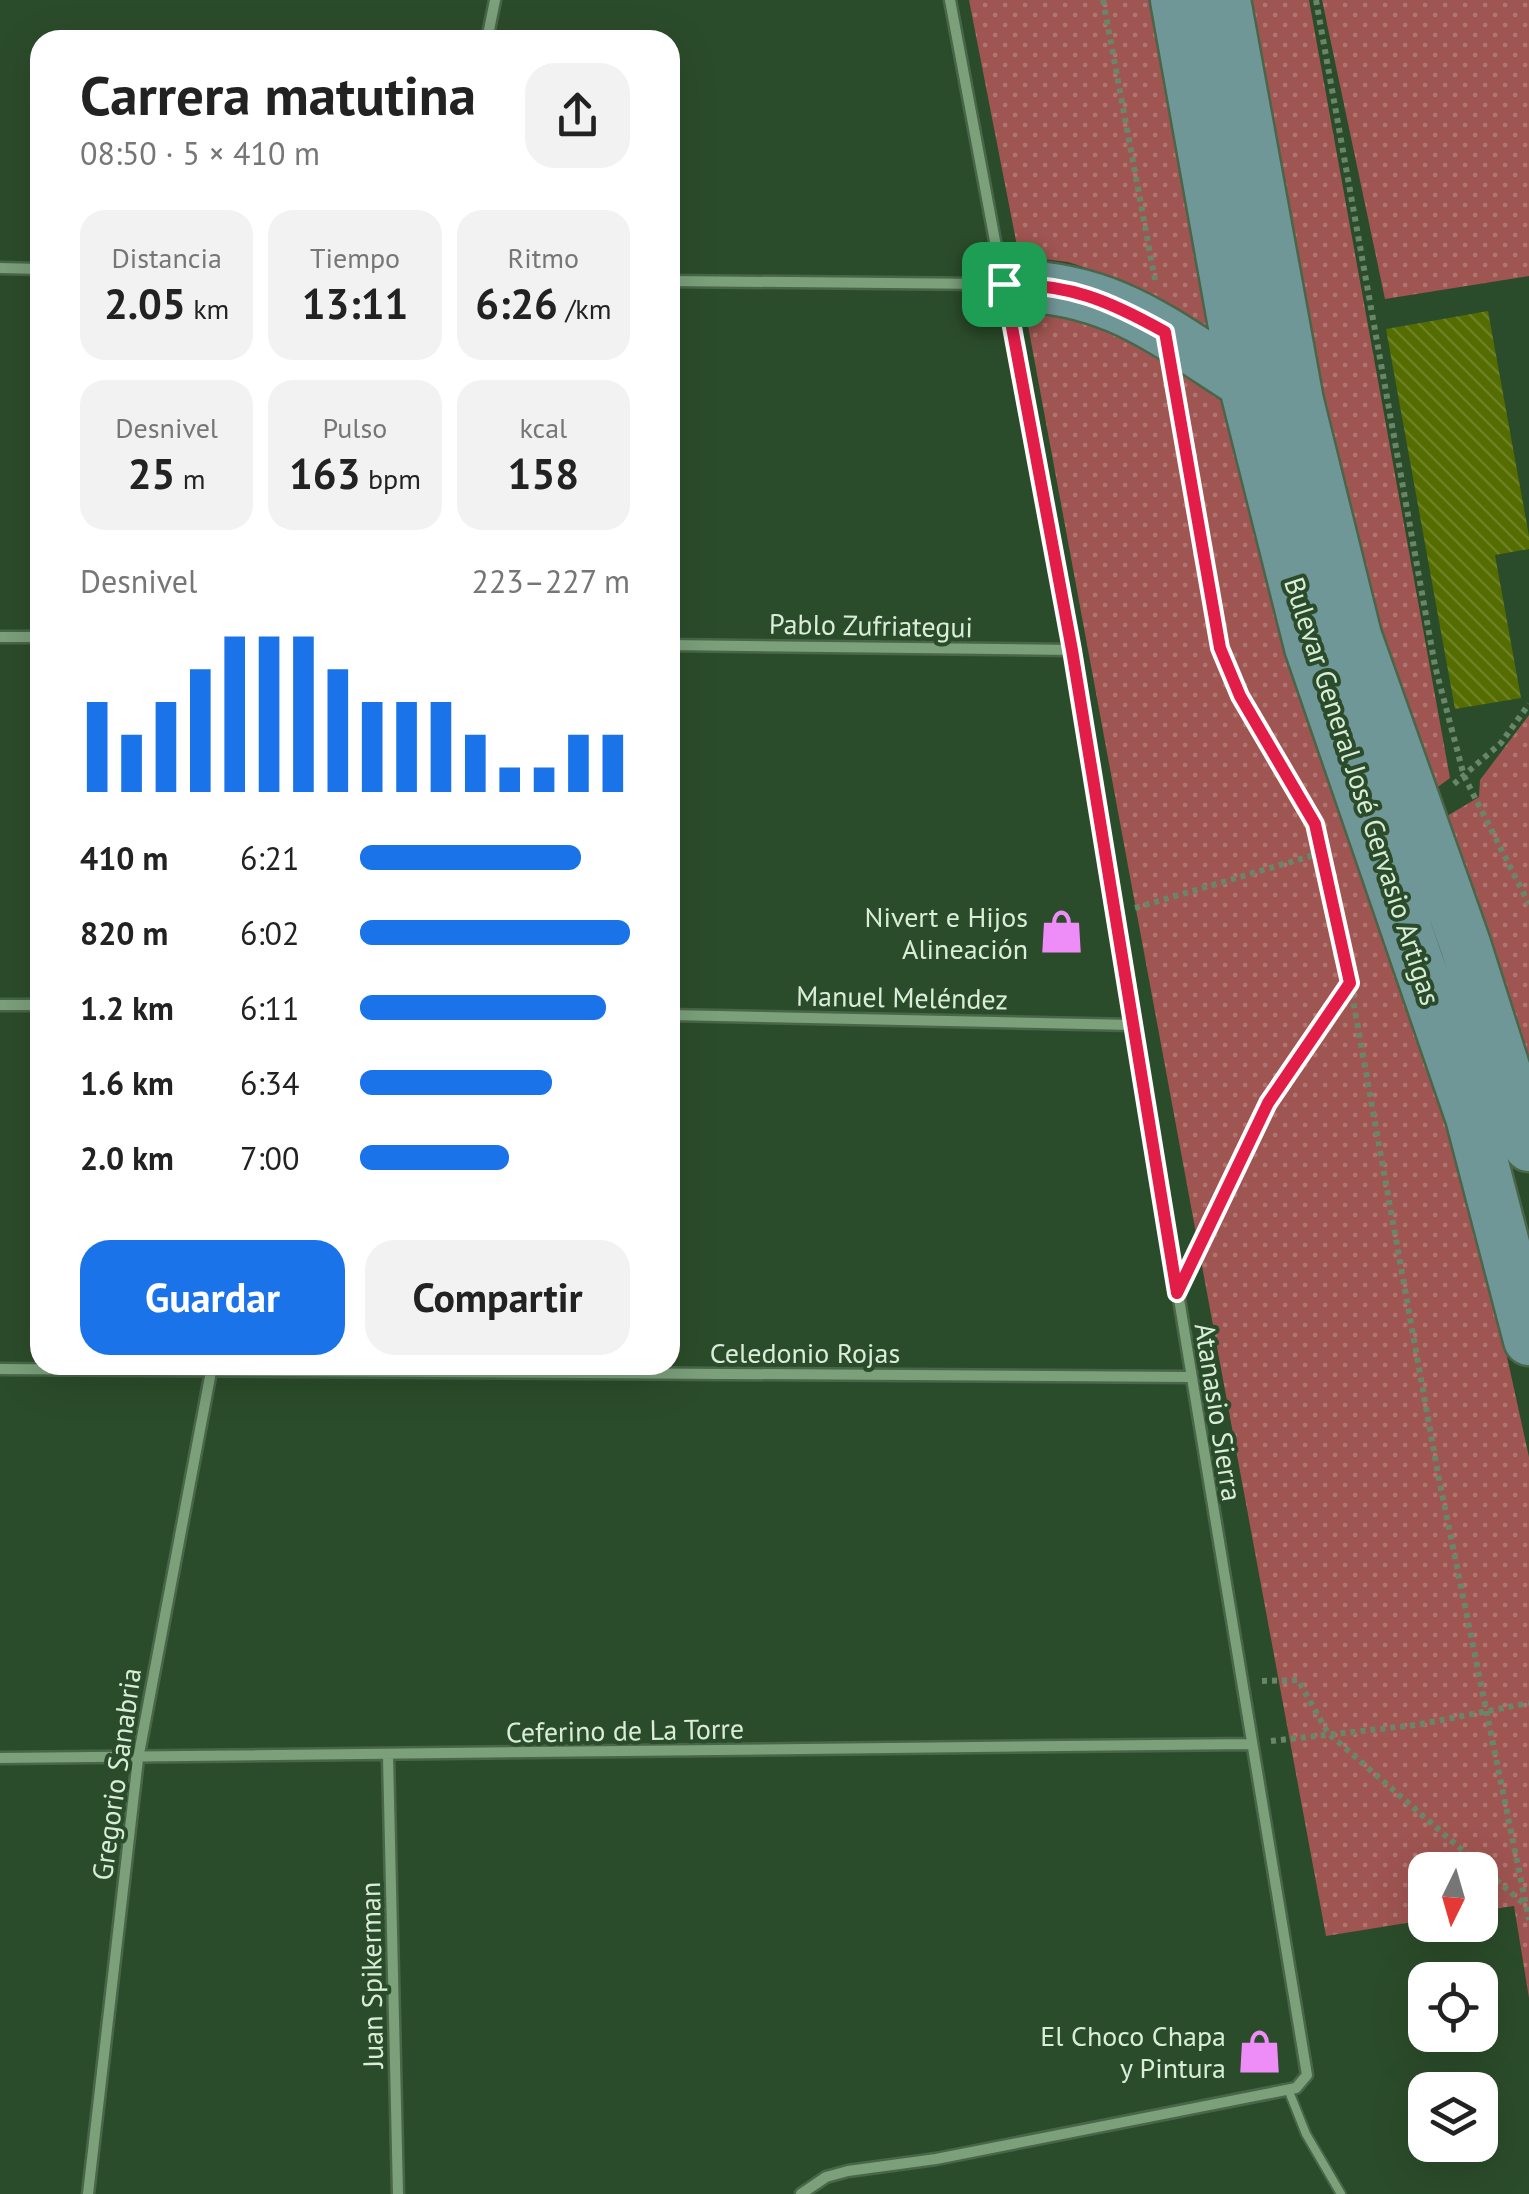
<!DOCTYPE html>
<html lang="es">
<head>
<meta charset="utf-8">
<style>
  :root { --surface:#fff; --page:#f2f2f2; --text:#222; --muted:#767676; --accent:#1a73e8 }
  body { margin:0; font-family:"PT Sans",sans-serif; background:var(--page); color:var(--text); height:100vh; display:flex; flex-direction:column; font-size:38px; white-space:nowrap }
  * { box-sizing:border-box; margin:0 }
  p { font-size:32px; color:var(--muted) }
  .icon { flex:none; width:55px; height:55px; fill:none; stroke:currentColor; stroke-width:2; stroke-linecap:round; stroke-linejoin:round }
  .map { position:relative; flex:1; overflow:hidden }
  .details { position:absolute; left:30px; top:30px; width:650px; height:1345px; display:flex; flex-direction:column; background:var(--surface); border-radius:30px; box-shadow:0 10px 40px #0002 }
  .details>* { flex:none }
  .needle { width:65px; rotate:185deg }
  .buttons { position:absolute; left:1408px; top:1852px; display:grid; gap:20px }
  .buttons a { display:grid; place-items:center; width:90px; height:90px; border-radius:20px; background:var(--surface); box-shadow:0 10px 40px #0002; font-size:50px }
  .pin { position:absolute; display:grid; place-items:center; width:85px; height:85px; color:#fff; margin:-42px; border-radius:20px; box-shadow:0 5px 15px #0006 }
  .round { display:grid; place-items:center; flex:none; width:105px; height:105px; border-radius:30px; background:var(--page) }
  .summary { display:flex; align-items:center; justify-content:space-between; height:170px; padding:0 50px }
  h1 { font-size:55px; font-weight:600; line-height:75px }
  .figures { display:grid; grid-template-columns:repeat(3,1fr); gap:15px; height:170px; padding:10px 50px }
  .figures div { display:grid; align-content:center; border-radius:25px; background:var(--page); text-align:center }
  .figures b { font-size:42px; font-weight:600 }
  .figures small { font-size:28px; font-weight:400 }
  .figures p { font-size:28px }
  .chart { height:280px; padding:20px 50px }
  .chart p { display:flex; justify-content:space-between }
  .chart svg { width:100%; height:180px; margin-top:10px; stroke:var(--accent); stroke-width:6 }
  .primary-button { display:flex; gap:20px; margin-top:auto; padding:20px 50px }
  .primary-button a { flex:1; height:115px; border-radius:30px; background:var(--accent); color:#fff; font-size:40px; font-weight:600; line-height:115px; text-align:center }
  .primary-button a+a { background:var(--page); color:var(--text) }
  ul { padding:0 50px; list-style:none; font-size:32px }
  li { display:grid; grid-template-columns:160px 120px 1fr; align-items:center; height:75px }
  li i { height:25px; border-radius:12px; background:var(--accent) }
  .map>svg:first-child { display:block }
  .green { fill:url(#green-dots) }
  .building { fill:url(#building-back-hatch) }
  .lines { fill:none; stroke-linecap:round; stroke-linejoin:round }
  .service-casing { stroke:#496649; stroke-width:12 }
  .minor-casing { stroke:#496649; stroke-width:15 }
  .secondary-casing { stroke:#496649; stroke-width:55 }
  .path { stroke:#6a8669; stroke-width:6; stroke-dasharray:5 5; stroke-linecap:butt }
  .service { stroke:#7ba07a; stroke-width:8 }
  .minor { stroke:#7ba07a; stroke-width:10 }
  .secondary { stroke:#709797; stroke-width:50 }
  .route-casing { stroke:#fff; stroke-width:20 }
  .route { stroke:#e11d48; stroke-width:12 }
  .labels { text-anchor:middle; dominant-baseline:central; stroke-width:8; stroke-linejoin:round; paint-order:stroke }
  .street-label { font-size:28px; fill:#daedd9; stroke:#2b4c2a }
  .poi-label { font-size:28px; fill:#daedd9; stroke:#2b4c2a; text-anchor:end }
</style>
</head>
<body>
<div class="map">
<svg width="1529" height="2194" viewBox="0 0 1529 2194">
  <defs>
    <pattern id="green-dots" width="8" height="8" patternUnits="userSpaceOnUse" patternTransform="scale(2.5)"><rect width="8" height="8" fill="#9f5551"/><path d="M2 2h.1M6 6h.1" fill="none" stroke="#b07672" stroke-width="1.8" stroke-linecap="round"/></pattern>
    <pattern id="building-back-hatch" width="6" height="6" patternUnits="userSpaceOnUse" patternTransform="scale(2.5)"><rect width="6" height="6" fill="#546c00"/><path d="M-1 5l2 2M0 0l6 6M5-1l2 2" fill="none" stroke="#6c8125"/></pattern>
  </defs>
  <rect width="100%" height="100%" fill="#2b4c2a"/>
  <path class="green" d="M 969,0 L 1156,0 L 1217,335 L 1209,336 L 1105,274 L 1068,262 L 1019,256 Z
    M 1245,0 L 1309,0 L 1450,778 L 1431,792 C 1337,538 1295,266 1245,0 Z
    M 1322,0 L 1529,0 L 1529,276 L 1385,299 Z
    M 1065,303 L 1188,370 L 1226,403 L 1480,1234 L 1529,1457 L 1529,1998 L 1514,1906 L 1480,1911 L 1480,1870 L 1425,1870 L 1425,1920 L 1326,1936 L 1027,320 L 1030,310 Z
    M 1529,715 L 1529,1095 L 1437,822 L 1479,797 L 1480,780 Z"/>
  <path class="building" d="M 1488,311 L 1529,536 L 1529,549 L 1495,555 L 1521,698 L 1455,709 L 1386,329 Z"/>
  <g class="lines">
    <defs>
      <path id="service" d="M 1288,2089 L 1306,2134 L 1341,2194"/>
      <path id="minor" d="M 950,0 L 1001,273
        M 487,40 L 495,0
        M 0,268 L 40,269
        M 670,281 L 989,284
        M 0,637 L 40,637
        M 670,645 L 1072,650
        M 0,1005 L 40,1005
        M 670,1015 L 1133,1025
        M 0,1369 L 1190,1377
        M 388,1756 L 398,2194
        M 0,1758 L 1250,1744
        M 88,2194 L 138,1759 L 212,1366
        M 801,2194 L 826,2177 L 848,2171 L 936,2159 L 1296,2088 L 1307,2075 L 1072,650 L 1006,299"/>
      <path id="secondary" d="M 1176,0 L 1244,383 L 1310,647 L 1471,1117 L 1529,1340
        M 1225,0 L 1298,401 L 1356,636 L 1465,944 L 1529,1146
        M 1003,285 C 1110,286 1158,328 1244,383"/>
    </defs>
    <use href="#service" class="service-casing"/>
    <use href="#minor" class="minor-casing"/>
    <use href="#secondary" class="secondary-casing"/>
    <path class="path" d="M 1103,0 L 1155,280
      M 1316,0 L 1435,666 L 1464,776 L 1529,904
      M 1174,386 L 1220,648 L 1239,696 L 1315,824 L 1322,853 L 1350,983 L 1438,1474 L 1529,1920
      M 1454,784 L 1501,743 L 1529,704
      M 1135,908 L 1324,852
      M 1194,1256 L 1267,1103 L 1350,983
      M 1262,1681 L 1298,1680 L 1328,1733 L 1524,1904
      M 1271,1741 L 1416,1725 L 1529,1703"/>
    <use href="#service" class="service"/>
    <use href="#minor" class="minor"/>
    <use href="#secondary" class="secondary"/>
  </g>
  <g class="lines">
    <defs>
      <path id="route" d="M 1004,284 C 1071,285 1106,299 1165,332 L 1220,648 L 1240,696 L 1315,824 L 1350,983 L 1268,1103 L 1177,1293 L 1072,650 Z"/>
    </defs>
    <use href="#route" class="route-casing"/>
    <use href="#route" class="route"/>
  </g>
  <defs>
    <symbol id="shop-bare" viewBox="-9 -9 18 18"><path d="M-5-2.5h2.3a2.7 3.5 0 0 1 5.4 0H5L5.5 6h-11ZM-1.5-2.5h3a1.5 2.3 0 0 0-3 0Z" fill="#ee8cf8" stroke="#2b4c2a" stroke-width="2.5" paint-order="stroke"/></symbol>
  </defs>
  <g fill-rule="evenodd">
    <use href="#shop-bare" x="1030" y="900" width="63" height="63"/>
    <use href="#shop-bare" x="1228" y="2020" width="63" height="63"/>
  </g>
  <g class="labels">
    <g class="street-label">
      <text transform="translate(871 625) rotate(1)">Pablo Zufriategui</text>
      <text transform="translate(1363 791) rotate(72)">Bulevar General José Gervasio Artigas</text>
      <text transform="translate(902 997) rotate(1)">Manuel Meléndez</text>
      <text x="805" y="1352">Celedonio Rojas</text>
      <text transform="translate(1219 1412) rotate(81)">Atanasio Sierra</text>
      <text transform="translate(625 1730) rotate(-1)">Ceferino de La Torre</text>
      <text transform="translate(116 1774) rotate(-82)">Gregorio Sanabria</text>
      <text transform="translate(371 1975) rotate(-91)">Juan Spikerman</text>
    </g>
    <g class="poi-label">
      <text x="1028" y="916">Nivert e Hijos<tspan x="1028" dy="32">Alineación</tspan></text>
      <text x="1226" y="2035">El Choco Chapa<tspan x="1226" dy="32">y Pintura</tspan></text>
    </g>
  </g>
</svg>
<div class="buttons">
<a><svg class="needle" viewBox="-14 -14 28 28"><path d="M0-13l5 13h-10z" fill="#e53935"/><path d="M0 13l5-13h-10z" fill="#767676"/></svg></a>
<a><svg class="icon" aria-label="locate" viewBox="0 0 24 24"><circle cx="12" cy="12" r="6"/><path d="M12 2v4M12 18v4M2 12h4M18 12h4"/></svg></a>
<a><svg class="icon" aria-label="layers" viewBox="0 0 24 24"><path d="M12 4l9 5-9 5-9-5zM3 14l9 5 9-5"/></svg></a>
</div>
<div class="pin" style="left:1004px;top:284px;background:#1e9e55"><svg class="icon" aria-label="arrive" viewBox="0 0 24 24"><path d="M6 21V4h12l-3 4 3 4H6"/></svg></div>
<section class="details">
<div class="summary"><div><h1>Carrera matutina</h1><p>08:50 · 5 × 410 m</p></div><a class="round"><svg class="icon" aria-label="share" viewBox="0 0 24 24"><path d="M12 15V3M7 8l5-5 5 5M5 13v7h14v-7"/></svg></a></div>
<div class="figures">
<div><p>Distancia</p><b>2.05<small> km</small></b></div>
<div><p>Tiempo</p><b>13:11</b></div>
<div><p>Ritmo</p><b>6:26<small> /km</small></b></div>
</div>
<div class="figures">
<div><p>Desnivel</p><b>25<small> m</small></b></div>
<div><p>Pulso</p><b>163<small> bpm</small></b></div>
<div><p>kcal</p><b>158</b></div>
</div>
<div class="chart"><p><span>Desnivel</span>223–227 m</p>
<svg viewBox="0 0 160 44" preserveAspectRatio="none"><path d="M5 44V22M15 44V30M25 44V22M35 44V14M45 44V6M55 44V6M65 44V6M75 44V14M85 44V22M95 44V22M105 44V22M115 44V30M125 44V38M135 44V38M145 44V30M155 44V30"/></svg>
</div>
<ul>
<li><b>410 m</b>6:21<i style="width:82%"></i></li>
<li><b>820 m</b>6:02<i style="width:100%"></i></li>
<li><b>1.2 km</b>6:11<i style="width:91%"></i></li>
<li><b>1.6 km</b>6:34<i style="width:71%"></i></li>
<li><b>2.0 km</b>7:00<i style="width:55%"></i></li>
</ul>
<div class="primary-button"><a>Guardar</a><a>Compartir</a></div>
</section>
</div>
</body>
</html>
